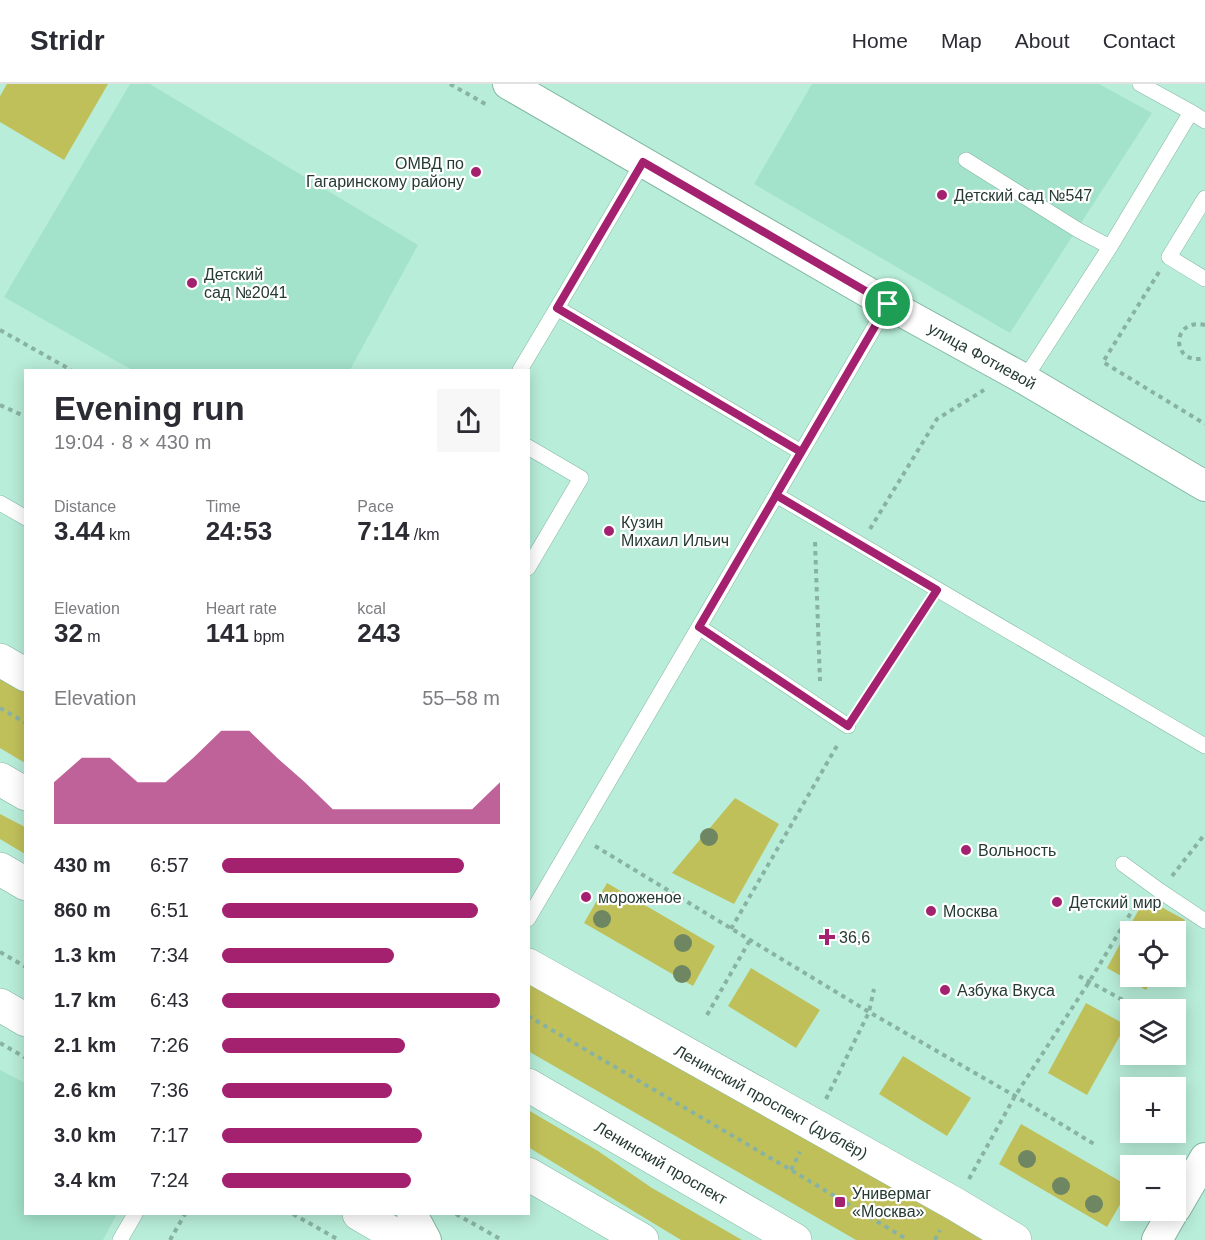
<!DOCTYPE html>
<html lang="en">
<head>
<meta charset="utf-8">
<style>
  :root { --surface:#fff; --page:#f7f7f7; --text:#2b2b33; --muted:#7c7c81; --line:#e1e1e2; --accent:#a42170 }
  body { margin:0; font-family:Arial,sans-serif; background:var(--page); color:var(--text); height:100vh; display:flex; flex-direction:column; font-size:22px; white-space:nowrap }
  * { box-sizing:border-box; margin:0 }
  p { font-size:20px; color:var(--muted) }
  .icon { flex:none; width:33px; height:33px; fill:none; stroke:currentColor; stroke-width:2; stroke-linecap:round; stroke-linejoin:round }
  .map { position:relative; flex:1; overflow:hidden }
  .drawer { position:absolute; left:24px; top:285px; width:506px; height:846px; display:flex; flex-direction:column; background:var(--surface); border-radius:0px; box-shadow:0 3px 15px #0003 }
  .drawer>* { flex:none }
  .tools { position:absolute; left:1120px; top:837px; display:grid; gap:12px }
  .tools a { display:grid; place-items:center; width:66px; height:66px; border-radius:0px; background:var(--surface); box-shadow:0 3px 15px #0003; font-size:30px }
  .pin { position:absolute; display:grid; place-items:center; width:51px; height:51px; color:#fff; margin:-26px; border:3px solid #fff; border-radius:50%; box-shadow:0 2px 6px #0007 }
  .round { display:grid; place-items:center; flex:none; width:63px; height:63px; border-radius:0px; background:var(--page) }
  .headline { display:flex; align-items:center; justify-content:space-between; height:102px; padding:0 30px }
  h1 { font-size:33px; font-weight:600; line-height:45px }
  .metrics { display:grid; grid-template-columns:repeat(3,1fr); gap:9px; height:102px; padding:6px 30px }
  .metrics div { display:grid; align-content:center }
  .metrics b { font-size:26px; font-weight:600 }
  .metrics small { font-size:16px; font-weight:400 }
  .metrics p { font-size:16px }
  .chart { height:168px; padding:12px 30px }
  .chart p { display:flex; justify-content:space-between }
  .chart svg { width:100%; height:108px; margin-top:6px; fill:var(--accent); opacity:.7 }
  ul { padding:0 30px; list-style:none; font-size:20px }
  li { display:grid; grid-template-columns:96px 72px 1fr; align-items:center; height:45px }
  li i { height:15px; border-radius:8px; background:var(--accent) }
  header { display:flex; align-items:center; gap:36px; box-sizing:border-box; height:84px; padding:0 30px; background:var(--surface); border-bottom:2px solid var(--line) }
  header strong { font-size:28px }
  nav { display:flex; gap:33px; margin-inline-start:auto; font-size:21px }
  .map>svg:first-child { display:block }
  .built { fill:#a4e3cb }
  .green { fill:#c0c05b }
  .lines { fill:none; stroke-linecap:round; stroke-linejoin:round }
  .lane-casing { stroke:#83b7a4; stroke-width:16 }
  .street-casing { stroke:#83b7a4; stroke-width:32 }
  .secondary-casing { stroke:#83b7a4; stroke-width:34 }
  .primary-casing { stroke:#83b7a4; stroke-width:34 }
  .path { stroke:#88b3a3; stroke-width:4; stroke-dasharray:4.5 4.5; stroke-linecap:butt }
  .lane { stroke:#fff; stroke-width:15 }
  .street { stroke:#fff; stroke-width:30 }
  .secondary { stroke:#fff; stroke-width:33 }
  .primary { stroke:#fff; stroke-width:33 }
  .tree { fill:#6f8662 }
  .route-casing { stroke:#fff; stroke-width:12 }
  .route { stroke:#a42170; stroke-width:8 }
  .poi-dot { fill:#a42170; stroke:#fff; stroke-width:2 }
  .labels { text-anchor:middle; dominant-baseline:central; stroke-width:4.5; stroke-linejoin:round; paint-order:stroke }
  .poi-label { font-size:16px; fill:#253a33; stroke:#fff; text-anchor:start }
  .street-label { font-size:16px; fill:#253a33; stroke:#fff }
</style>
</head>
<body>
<header>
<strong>Stridr</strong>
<nav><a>Home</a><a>Map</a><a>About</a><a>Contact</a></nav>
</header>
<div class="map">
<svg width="1205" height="1156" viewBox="0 0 1205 1156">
  <rect width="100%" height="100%" fill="#b8edd9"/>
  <path class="built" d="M 130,0 L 150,0 L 418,161 L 350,286 L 132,286 L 4,213 Z
    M 812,0 L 1099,0 L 1152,29 L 1010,249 L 754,100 Z
    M 0,986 L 25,999 L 26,1130 L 117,1130 L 103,1156 L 0,1156 Z"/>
  <path class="green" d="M 7,0 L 108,0 L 64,76 L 0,38 L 0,12 Z
    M 0,588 L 25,603 L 25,679 L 0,664 Z
    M 735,714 L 779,740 L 734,820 L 672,789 Z
    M 0,730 L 25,743 L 25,770 L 0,755 Z
    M 607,799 L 715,862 L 693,902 L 584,839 Z
    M 1145,814 L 1185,836 L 1176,852 L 1176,848 L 1131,848 L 1131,892 L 1153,893 L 1146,906 L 1107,884 Z
    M 751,884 L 820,926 L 796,964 L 728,922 Z
    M 528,891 L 989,1156 L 856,1156 L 528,967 Z
    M 1086,919 L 1126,941 L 1087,1011 L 1048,989 Z
    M 903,972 L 971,1014 L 947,1052 L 879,1010 Z
    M 528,1026 L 598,1067 L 652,1104 L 742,1156 L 681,1156 L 528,1063 Z
    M 1021,1040 L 1130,1103 L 1107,1143 L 999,1080 Z"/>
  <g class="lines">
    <defs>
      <path id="lane" d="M 1191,28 L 1205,37
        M 966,76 L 1078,146 L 1110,163
        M 1205,114 L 1169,173 L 1205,195
        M 557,224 L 643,78
        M 520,286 L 557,224 L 801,368
        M 1026,296 L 1031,285 L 1110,163 L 1191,28 L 1140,0
        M 528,363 L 581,394 L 528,484
        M 776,411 L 1205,662
        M 0,419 L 26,434
        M 699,543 L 848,642
        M 1123,780 L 1160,807 L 1205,837
        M 528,835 L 888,220
        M 120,1156 L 135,1130"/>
      <path id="street" d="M 508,0 L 888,220 L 1026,296 L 1205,402
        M 1176,1124 L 1205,1074
        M 412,1130 L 426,1156
        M 1157,1156 L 1174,1126"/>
      <path id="secondary" d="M 0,576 L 26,591
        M 528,881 L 955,1120 L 1015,1156
        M 0,921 L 26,936
        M 359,1130 L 404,1156"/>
      <path id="primary" d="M 0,695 L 26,710
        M 0,785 L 26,800
        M 528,1001 L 795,1156
        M 528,1090 L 642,1156"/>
    </defs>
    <use href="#lane" class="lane-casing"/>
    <use href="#street" class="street-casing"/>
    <use href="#secondary" class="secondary-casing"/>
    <use href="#primary" class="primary-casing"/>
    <path class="path" d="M 450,0 L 489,22
      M 1159,188 L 1103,278 L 1205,340
      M 1205,241 C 1170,233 1171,283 1205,274
      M 0,246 L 71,286
      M 0,321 L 26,333
      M 870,445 L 937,335 L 984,306
      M 815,458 L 820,597
      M 0,624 L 26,639
      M 859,626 L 927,521
      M 595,762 L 869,928 L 1015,1012 L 1094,1060
      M 1172,792 L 1205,750
      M 731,845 L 838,660
      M 0,868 L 26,883
      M 1079,892 L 1141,926
      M 707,931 L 750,856
      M 528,932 L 791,1086 L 908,1156
      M 1176,943 L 1181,945
      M 0,959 L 26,974
      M 826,1015 L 869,928 L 874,905
      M 791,1086 L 800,1068
      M 969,1095 L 1015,1012 L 1089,898 L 1138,817
      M 293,1130 L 339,1156
      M 456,1130 L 502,1156
      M 170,1156 L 185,1130
      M 935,1156 L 940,1146"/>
    <use href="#lane" class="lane"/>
    <use href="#street" class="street"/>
    <use href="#secondary" class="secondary"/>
    <use href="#primary" class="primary"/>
  </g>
  <g class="tree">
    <circle cx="709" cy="753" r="9"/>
    <circle cx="602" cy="835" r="9"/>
    <circle cx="683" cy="859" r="9"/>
    <circle cx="682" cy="890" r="9"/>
    <circle cx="1027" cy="1075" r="9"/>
    <circle cx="1061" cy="1102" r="9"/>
    <circle cx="1094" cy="1120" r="9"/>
  </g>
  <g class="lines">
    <defs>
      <path id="route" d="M 888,220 L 874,244 L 699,543 L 848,642 L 937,506 L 776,411 L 801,368 L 557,224 L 643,78 L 888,220"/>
    </defs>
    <use href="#route" class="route-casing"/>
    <use href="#route" class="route"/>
  </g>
  <g class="poi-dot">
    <circle cx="476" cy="88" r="6"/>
    <circle cx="942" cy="111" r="6"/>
    <circle cx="192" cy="199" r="6"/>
    <circle cx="609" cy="447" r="6"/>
    <circle cx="966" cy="766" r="6"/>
    <circle cx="586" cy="813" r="6"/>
    <circle cx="1057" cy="818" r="6"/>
    <circle cx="931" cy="827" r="6"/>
    <path d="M824 844h6v6h6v6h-6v6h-6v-6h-6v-6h6z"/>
    <circle cx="945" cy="906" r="6"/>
    <rect x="834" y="1112" width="12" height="12" rx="3"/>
  </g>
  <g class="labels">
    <g class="poi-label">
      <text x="464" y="79" text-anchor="end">ОМВД по<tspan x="464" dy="18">Гагаринскому району</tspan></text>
      <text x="954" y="111">Детский сад №547</text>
      <text x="204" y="190">Детский<tspan x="204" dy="18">сад №2041</tspan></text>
      <text x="621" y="438">Кузин<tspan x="621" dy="18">Михаил Ильич</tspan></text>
      <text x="978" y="766">Вольность</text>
      <text x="598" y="813">мороженое</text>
      <text x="1069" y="818">Детский мир</text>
      <text x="943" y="827">Москва</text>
      <text x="839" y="853">36,6</text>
      <text x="957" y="906">Азбука Вкуса</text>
      <text x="852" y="1109">Универмаг<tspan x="852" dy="18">«Москва»</tspan></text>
    </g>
    <g class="street-label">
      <text transform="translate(982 272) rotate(29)">улица Фотиевой</text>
      <text transform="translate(771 1018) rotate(29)">Ленинский проспект (дублёр)</text>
      <text transform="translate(661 1079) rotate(30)">Ленинский проспект</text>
    </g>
  </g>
</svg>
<div class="tools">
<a><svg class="icon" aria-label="locate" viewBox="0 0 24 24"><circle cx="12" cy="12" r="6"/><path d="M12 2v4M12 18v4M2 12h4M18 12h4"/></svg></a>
<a><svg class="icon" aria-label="layers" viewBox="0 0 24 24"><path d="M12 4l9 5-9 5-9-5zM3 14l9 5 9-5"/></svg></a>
<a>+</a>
<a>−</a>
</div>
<div class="pin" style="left:888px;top:220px;background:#1e9e55"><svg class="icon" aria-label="arrive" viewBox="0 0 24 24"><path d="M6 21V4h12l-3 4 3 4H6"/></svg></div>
<section class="drawer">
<div class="headline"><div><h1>Evening run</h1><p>19:04 · 8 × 430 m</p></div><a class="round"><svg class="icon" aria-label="share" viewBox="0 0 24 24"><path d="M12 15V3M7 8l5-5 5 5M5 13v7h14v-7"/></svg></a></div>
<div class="metrics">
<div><p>Distance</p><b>3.44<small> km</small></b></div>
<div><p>Time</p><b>24:53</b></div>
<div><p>Pace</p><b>7:14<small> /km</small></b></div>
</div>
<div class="metrics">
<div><p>Elevation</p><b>32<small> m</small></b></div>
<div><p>Heart rate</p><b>141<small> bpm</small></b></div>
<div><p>kcal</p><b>243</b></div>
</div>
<div class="chart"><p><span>Elevation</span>55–58 m</p>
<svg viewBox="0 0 160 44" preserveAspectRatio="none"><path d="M0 44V27L10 17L20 17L30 27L40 27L50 17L60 6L70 6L80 17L90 27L100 38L110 38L120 38L130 38L140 38L150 38L160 27V44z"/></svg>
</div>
<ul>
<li><b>430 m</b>6:57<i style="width:87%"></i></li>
<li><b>860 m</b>6:51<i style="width:92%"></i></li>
<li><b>1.3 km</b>7:34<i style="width:62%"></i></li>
<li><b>1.7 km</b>6:43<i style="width:100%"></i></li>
<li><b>2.1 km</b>7:26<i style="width:66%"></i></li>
<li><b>2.6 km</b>7:36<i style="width:61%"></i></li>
<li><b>3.0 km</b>7:17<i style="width:72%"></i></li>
<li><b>3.4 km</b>7:24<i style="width:68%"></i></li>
</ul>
</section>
</div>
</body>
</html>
